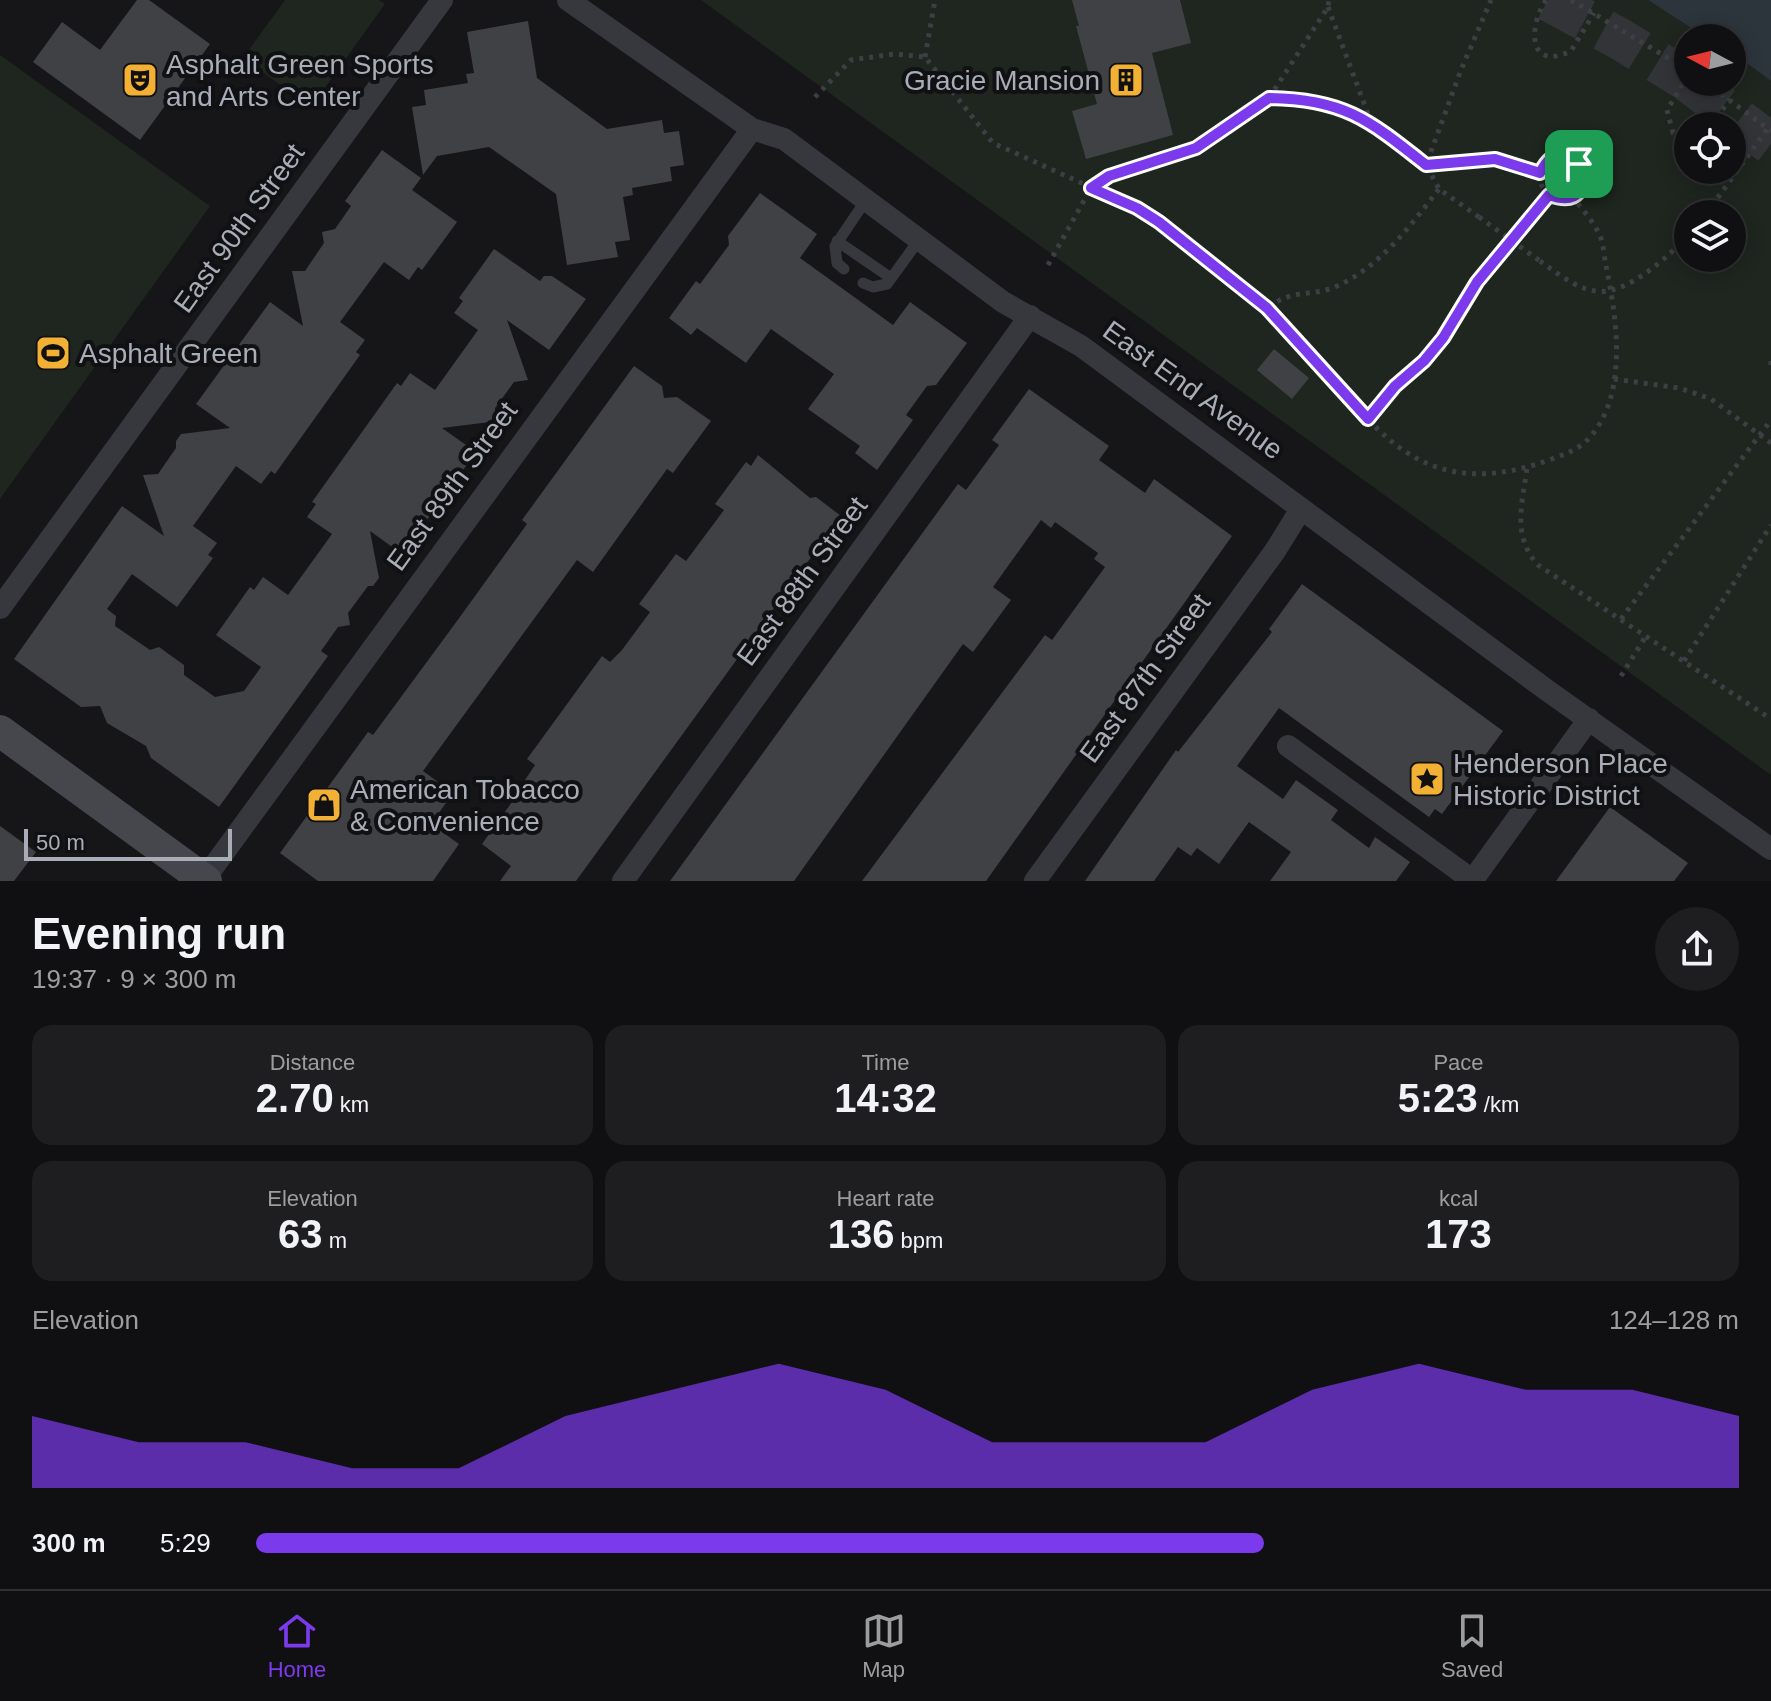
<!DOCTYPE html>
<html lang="en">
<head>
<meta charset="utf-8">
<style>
  :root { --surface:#101012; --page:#1e1e20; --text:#f1f3f6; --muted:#9c9d9f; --line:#303032; --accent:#7c3aed }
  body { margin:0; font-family:Arial,sans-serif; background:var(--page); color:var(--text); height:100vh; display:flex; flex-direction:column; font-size:30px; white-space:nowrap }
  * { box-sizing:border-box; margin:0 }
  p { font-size:26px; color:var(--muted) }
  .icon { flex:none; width:44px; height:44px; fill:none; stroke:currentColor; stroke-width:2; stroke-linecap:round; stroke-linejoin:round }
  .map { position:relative; height:881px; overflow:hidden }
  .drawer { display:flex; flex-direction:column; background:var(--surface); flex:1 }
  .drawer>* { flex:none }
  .needle { width:52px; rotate:277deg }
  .controls { position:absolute; left:1674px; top:24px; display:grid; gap:16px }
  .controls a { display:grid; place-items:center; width:72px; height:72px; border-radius:50%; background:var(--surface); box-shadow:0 4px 20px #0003,0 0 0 2px var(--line); font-size:40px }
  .scale { position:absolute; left:24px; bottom:20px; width:208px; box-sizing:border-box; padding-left:8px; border:4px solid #a8adb8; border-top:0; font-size:22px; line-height:28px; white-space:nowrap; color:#a8adb8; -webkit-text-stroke:6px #111113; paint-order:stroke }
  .pin { position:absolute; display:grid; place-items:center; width:68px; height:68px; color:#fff; margin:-34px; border-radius:16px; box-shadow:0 4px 12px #0006 }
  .round { display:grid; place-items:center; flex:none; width:84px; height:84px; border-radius:42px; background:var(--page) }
  .headline { display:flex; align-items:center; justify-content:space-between; height:136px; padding:0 32px }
  h1 { font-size:44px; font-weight:700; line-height:60px }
  .figures { display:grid; grid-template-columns:repeat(3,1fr); gap:12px; height:136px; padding:8px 32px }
  .figures div { display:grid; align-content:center; border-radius:20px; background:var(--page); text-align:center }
  .figures b { font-size:40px; font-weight:700 }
  .figures small { font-size:22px; font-weight:400 }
  .figures p { font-size:22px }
  .chart { height:224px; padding:16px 32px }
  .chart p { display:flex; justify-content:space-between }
  .chart svg { width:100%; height:144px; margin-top:8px; fill:var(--accent); opacity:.7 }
  ul { padding:0 32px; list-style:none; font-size:26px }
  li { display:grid; grid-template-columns:128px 96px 1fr; align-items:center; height:60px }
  li i { height:20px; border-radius:10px; background:var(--accent) }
  .dock { display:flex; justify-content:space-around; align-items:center; height:112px; border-top:2px solid var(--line); background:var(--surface); font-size:22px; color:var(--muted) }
  .dock a { display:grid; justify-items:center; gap:4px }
  .dock .on { color:var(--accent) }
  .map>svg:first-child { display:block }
  .green { fill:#1e261f; fill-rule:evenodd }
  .water { fill:#2c353c }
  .building { fill:#404145 }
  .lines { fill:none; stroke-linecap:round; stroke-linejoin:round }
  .highway-tunnel { stroke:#333438; stroke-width:42; stroke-dasharray:42 21; stroke-linecap:butt }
  .path { stroke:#3d3f44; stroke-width:5; stroke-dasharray:4 6; stroke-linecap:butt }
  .lane { stroke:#37383d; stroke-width:11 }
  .street { stroke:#37383d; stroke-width:22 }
  .secondary { stroke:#45474d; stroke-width:32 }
  .path-bridge { stroke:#3d3f44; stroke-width:5; stroke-dasharray:4 6; stroke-linecap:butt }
  .route-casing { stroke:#fff; stroke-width:16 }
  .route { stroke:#7c3aed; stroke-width:10 }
  .labels { text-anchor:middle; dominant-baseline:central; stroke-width:8; stroke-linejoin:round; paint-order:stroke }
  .poi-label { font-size:28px; fill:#a8adb8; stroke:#111113; text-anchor:start }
  .street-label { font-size:28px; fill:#a8adb8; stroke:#111113 }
</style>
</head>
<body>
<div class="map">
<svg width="1771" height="881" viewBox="0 0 1771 881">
  <rect width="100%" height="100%" fill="#161618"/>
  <path class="green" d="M 285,0 L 379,0 L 385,4 L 311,107 L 243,58 Z
    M 701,0 L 1648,0 L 1702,35 L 1704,32 L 1712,38 L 1688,38 L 1688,82 L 1732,82 L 1732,52 L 1771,81 L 1771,775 ZM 1688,126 L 1732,126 L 1732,170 L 1688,170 ZM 1688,214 L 1732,214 L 1732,258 L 1688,258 Z
    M 0,55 L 210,206 L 0,499 Z"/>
  <path class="water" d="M 1648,0 L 1771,0 L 1771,81 L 1732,52 L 1732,38 L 1712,38 L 1704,32 L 1702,35 Z"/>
  <path class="building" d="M 137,0 L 149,0 L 210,44 L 140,140 L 33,62 L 62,22 L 100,50 Z
    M 1072,0 L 1180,0 L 1191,43 L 1152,53 L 1173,135 L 1086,159 L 1072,111 L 1097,104 L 1076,26 L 1079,26 Z
    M 528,21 L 537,78 L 607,129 L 662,120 L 664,133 L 679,131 L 684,165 L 670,167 L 672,181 L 632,188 L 633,195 L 623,197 L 630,240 L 615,242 L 618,257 L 567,265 L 556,194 L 489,147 L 437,156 L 423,175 L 412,107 L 426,105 L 424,90 L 468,83 L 466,74 L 474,73 L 467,32 Z
    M 382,150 L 421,178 L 412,190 L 457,222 L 422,270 L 418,267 L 409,280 L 384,262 L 340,322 L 365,340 L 356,352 L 360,355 L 275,474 L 271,471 L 261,484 L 236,466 L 193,526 L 217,543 L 208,555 L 213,558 L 177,607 L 132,574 L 107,609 L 116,616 L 115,626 L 150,650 L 159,647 L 184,665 L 184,675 L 215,697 L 244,691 L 261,667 L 216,635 L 250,587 L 254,590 L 263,577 L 288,595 L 332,534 L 307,517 L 316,504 L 312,502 L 397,383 L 401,386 L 410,373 L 435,390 L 478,330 L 454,313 L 463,301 L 459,298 L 494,249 L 540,281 L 544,276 L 552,276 L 586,299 L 549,350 L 507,320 L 528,380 L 514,382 L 495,408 L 495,415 L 490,422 L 442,428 L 476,452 L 402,554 L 370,531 L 379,578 L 373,586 L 368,586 L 348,613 L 350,625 L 338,627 L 321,651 L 328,656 L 219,807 L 151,758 L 146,746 L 107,723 L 100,706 L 81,707 L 14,659 L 122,506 L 164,536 L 143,475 L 158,474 L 176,448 L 176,441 L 181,434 L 230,428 L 196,404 L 270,302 L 303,326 L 292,271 L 305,271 L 324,243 L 322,232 L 335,229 L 351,206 L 345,201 Z
    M 760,193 L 817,234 L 800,258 L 893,325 L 910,302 L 967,343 L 936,385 L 927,386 L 906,415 L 913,420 L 877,470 L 855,453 L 860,446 L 808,409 L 834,374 L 771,329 L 746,363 L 697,328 L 691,335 L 669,318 L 696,281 L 700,284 L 729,245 L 728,236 Z
    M 1274,349 L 1309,378 L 1292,399 L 1257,370 Z
    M 634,366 L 662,386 L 664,398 L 677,397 L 711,421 L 673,473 L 667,469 L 593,572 L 577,560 L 423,771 L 453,793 L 431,824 L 459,844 L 433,881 L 318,881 L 280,853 L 368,732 L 373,735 L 457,621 L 527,524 L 522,520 Z
    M 1029,389 L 1109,446 L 1099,460 L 1145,493 L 1154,479 L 1232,536 L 986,881 L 862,881 L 1045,635 L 1052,640 L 1105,567 L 1094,559 L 1098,553 L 1055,522 L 1051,528 L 1041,520 L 993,587 L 1011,600 L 973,652 L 963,644 L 794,881 L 670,881 L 958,484 L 966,490 L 999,445 L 992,440 Z
    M 758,455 L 810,498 L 816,497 L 841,516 L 576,881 L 500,881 L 511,866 L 482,844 L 527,781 L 525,780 L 535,765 L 527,759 L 602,656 L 610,662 L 622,650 L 650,612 L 639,604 L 676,554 L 686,561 L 724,510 L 715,504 L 746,462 L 751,466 Z
    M 1302,584 L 1503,731 L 1442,814 L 1435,809 L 1429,817 L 1279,708 L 1237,766 L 1283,799 L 1296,780 L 1338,810 L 1331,820 L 1369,848 L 1375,837 L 1410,862 L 1396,881 L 1270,881 L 1291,852 L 1249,822 L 1219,864 L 1197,848 L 1191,856 L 1178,847 L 1154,881 L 1085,881 L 1176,750 L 1178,752 L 1272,632 L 1269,629 Z
    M 1610,807 L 1688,863 L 1674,881 L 1556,881 Z
    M 0,826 L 36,852 L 14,881 L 0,881 Z"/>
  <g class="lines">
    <path class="highway-tunnel" d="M 1548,0 L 1620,39 L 1688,81
      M 1689,82 L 1771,144"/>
    <path class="path" d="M 1546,0 C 1528,27 1528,72 1571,51 L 1594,13
      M 1571,0 L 1688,70
      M 1328,7 L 1371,122 L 1426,165 L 1495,159 L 1540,173
      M 925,57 L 935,0
      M 1688,76 L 1667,110 L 1673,133 L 1688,139
      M 1705,82 L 1771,131
      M 815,97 L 851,60 L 894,54 L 925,57 L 993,143 L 1137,208 L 1267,308 C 1295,287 1311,298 1337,286 C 1381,266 1410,226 1439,189
      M 1270,98 L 1309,99 L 1371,122
      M 1711,126 L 1730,99
      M1540 177a21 21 0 1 1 42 0a21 21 0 1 1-42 0Z
      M 1549,195 L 1477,282 L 1443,338 L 1424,361 L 1395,386 L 1368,419 C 1421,477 1476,486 1549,460 C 1565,454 1579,450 1591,436 C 1628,392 1617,319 1606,266 C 1604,257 1604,245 1600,236 C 1594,222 1582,209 1572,196
      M 1706,214 L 1768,128
      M 1479,217 L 1439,189 L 1426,165 L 1461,70 L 1491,0
      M 1540,261 C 1557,273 1575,288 1595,291 C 1624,297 1670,256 1688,235
      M 1048,265 L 1091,188 L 1109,176 L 1196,148 L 1246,116 L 1269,98 L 1328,7 L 1329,0
      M 1267,308 L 1368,419
      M 1771,361 L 1771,366
      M 1614,379 L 1679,388 L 1711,399 L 1771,443
      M 1527,469 C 1522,503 1512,537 1538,565 L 1771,719
      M 1621,619 L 1771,420
      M 1684,661 L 1771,525
      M 1621,676 L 1646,636"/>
    <path class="lane" d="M 837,241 L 891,278
      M 844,269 L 837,263 L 835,246 L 866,200
      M 863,283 L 873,287 L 887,284 L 919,240"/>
    <path class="street" d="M 568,0 L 752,129 L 784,139 L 1003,302 L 1081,346 L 1548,691 L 1771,849
      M 0,608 L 442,0
      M 1288,746 L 1472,880
      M 203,881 L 752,129
      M 623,881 L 1030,316
      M 1035,881 L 1275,551 L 1301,509
      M 1472,881 L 1589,719"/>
    <path class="secondary" d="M 0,731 L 206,881"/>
    <path class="path-bridge" d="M 1479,217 L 1540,261"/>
  </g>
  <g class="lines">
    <defs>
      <path id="route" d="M 1269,98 C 1344,99 1369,120 1426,165 L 1495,159 L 1540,173 C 1570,114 1612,217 1549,195 L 1477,282 L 1443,338 L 1424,361 L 1395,386 L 1368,419 L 1267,308 L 1159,222 L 1137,208 L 1091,188 L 1109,176 L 1196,148 Z"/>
    </defs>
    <use href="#route" class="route-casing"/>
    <use href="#route" class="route"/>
  </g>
  <defs>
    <symbol id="theatre-square" viewBox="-11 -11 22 22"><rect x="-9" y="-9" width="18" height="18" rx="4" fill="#f2b134" stroke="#111113"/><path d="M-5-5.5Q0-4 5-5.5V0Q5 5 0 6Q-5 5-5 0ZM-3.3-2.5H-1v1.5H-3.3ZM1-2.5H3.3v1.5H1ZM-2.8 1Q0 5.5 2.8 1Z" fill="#111"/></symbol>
    <symbol id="building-square" viewBox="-11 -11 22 22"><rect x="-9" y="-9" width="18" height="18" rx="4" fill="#f2b134" stroke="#111113"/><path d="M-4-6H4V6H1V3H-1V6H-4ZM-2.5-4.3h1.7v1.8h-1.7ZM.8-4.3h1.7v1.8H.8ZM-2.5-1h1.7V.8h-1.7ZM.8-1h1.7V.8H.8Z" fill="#111"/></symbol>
    <symbol id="stadium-square" viewBox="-11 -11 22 22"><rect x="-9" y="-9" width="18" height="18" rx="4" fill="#f2b134" stroke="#111113"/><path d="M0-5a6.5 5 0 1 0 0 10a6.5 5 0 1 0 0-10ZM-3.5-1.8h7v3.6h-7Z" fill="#111"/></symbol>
    <symbol id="sight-square" viewBox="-11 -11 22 22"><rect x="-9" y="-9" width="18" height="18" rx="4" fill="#f2b134" stroke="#111113"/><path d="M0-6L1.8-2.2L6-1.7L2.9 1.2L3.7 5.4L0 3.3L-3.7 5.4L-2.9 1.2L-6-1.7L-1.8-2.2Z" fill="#111"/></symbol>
    <symbol id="shop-square" viewBox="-11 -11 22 22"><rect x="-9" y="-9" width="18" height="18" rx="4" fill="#f2b134" stroke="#111113"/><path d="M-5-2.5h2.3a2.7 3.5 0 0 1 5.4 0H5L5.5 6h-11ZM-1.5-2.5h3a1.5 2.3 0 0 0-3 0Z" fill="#111"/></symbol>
  </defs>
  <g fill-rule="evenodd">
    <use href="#theatre-square" x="120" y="60" width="40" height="40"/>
    <use href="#building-square" x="1106" y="60" width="40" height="40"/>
    <use href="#stadium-square" x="33" y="333" width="40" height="40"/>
    <use href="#sight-square" x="1407" y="759" width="40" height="40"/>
    <use href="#shop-square" x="304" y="785" width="40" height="40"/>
  </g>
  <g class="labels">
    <g class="poi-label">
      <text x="166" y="64">Asphalt Green Sports<tspan x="166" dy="32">and Arts Center</tspan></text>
      <text x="1100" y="80" text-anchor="end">Gracie Mansion</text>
      <text x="79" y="353">Asphalt Green</text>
      <text x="1453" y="763">Henderson Place<tspan x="1453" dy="32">Historic District</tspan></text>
      <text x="350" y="789">American Tobacco<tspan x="350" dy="32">&amp; Convenience</tspan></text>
    </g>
    <g class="street-label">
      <text transform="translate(239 228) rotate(-54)">East 90th Street</text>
      <text transform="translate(1193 390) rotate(36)">East End Avenue</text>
      <text transform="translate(452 486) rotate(-54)">East 89th Street</text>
      <text transform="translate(802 581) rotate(-54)">East 88th Street</text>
      <text transform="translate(1145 678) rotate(-54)">East 87th Street</text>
    </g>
  </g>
</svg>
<div class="controls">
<a><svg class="needle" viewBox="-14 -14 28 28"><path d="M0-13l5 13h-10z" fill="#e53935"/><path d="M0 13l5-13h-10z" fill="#9c9d9f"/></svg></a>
<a><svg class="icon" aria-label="locate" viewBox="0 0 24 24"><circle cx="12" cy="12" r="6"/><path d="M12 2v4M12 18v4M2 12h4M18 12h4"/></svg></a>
<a><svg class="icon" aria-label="layers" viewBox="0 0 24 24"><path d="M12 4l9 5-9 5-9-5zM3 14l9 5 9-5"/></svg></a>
</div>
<div class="scale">50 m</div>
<div class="pin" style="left:1579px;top:164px;background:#1e9e55"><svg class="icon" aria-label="arrive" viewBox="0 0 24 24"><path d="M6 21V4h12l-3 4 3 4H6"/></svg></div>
</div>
<section class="drawer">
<div class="headline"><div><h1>Evening run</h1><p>19:37 · 9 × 300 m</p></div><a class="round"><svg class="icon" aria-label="share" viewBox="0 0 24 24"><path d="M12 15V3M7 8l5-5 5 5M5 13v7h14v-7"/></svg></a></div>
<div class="figures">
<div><p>Distance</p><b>2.70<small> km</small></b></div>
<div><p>Time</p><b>14:32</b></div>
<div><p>Pace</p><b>5:23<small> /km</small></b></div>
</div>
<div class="figures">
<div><p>Elevation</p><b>63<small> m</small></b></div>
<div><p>Heart rate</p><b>136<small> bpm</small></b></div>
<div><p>kcal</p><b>173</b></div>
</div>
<div class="chart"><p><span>Elevation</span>124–128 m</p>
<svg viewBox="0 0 160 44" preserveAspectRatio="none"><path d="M0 44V22L10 30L20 30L30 38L40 38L50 22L60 14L70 6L80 14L90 30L100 30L110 30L120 14L130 6L140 14L150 14L160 22V44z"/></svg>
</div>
<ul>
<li><b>300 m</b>5:29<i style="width:68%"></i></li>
</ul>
</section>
<nav class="dock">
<a class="on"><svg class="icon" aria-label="home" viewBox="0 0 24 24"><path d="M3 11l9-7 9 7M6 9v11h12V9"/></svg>Home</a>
<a><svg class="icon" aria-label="map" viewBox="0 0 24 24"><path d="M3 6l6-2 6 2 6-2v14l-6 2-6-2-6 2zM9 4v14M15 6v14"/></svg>Map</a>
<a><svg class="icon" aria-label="saved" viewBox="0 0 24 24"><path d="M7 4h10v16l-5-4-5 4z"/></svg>Saved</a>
</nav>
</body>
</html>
